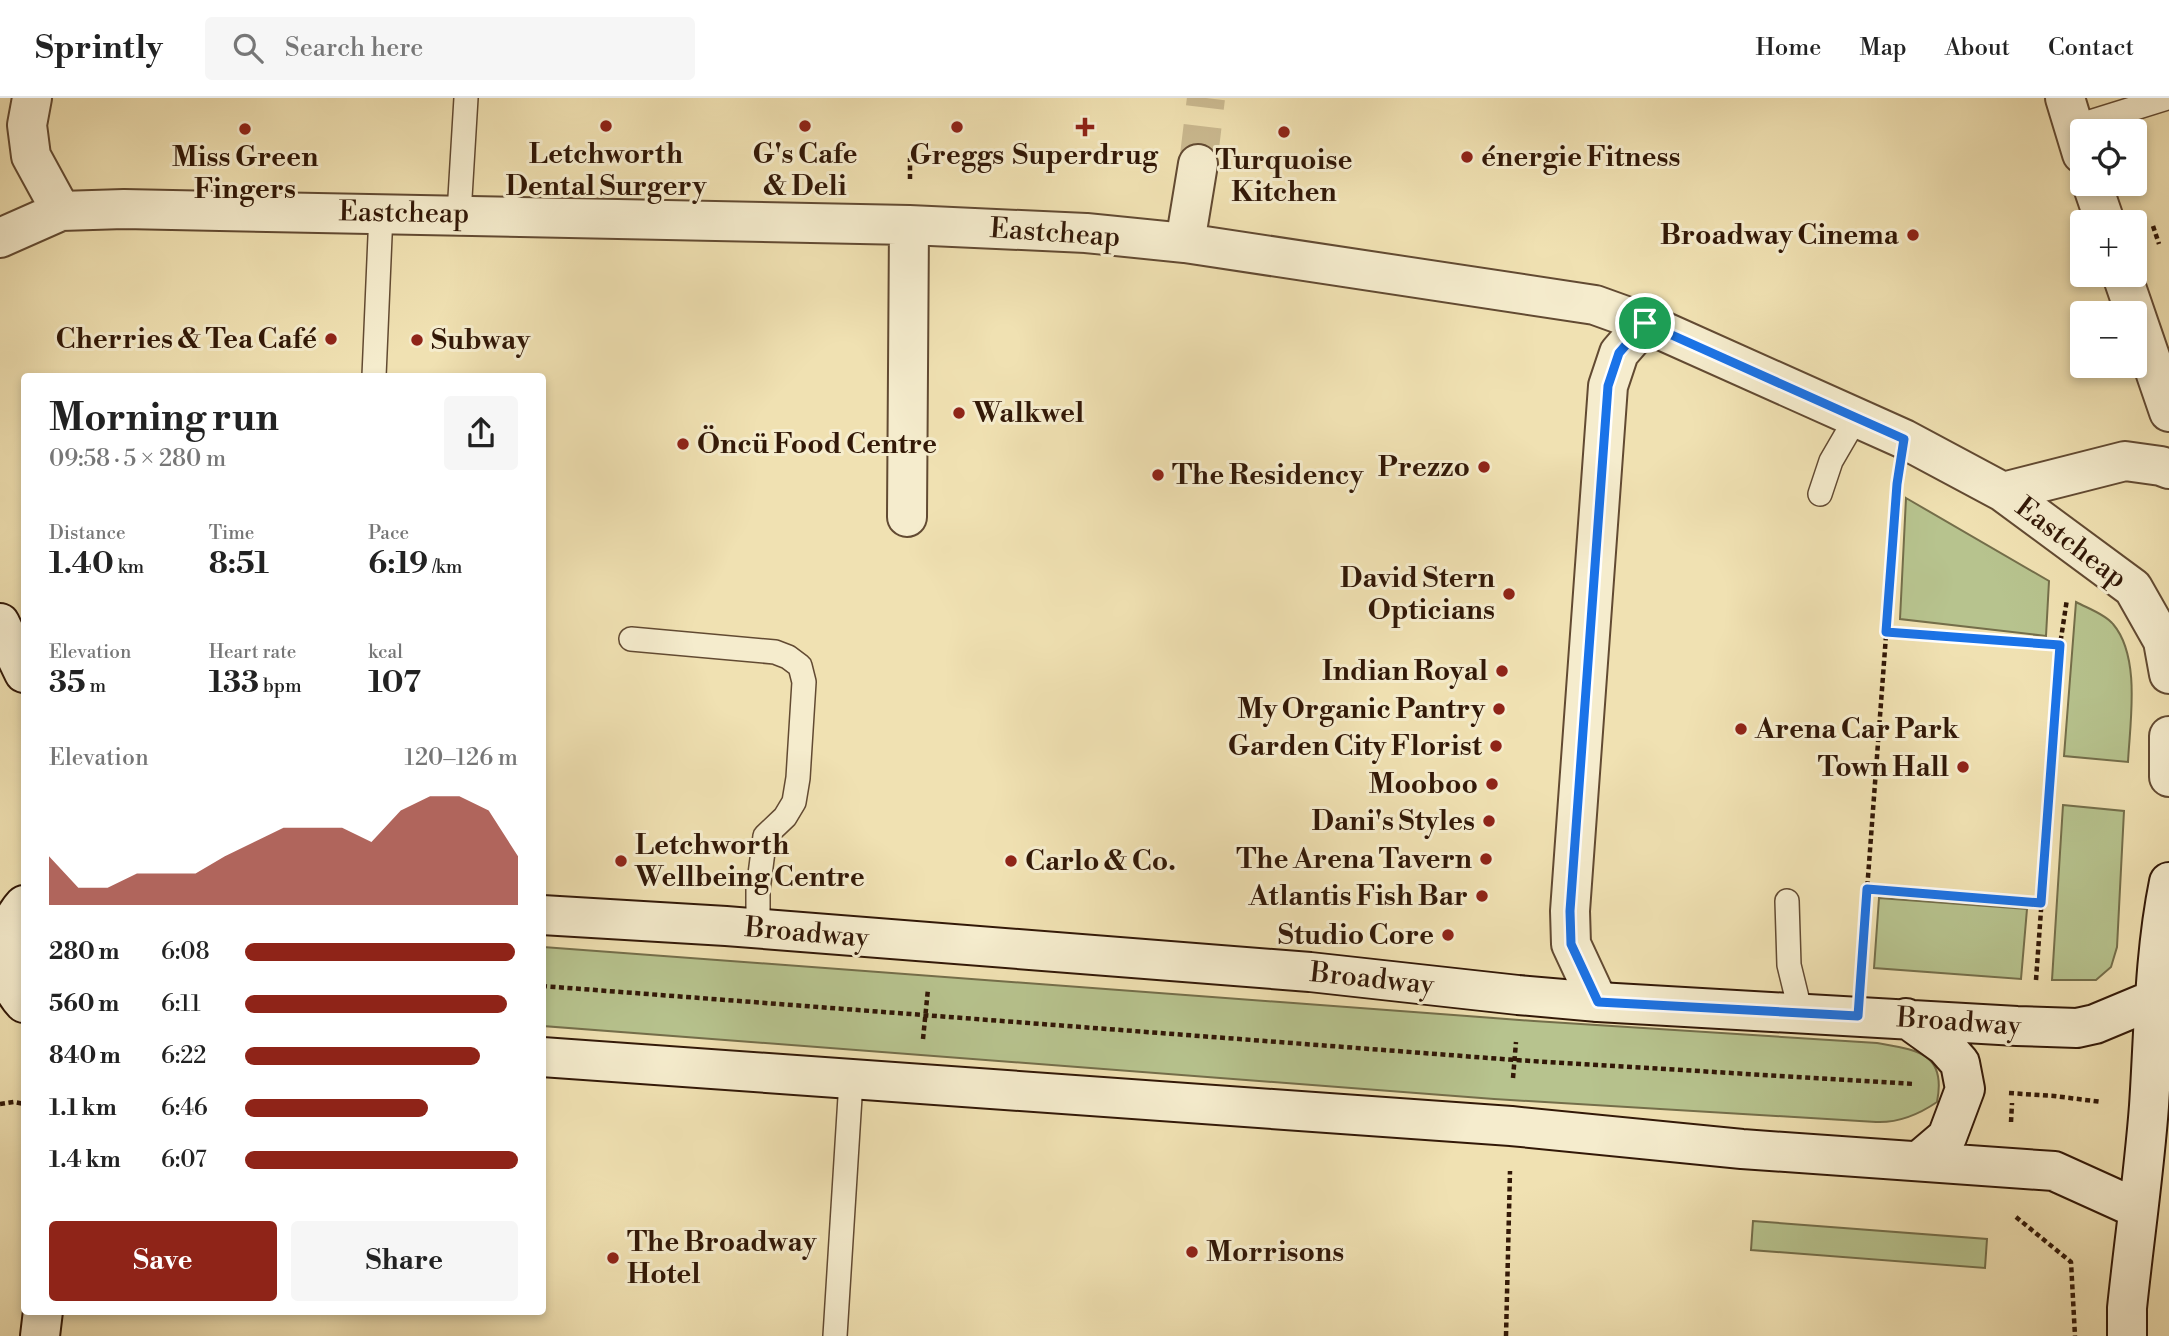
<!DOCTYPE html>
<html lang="en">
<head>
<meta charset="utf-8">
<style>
  :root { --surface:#fff; --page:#f6f6f6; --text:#222; --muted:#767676; --line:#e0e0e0; --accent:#8f2418 }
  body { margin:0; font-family:"Libre Bodoni",serif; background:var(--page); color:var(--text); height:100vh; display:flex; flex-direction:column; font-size:26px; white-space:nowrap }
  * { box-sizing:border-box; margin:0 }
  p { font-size:23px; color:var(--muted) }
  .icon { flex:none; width:38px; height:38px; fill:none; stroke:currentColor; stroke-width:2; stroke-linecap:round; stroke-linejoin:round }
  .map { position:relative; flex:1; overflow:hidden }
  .details { position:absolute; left:21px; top:275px; width:525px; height:942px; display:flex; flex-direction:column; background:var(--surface); border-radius:7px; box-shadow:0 4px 10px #0003 }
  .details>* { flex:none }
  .buttons { position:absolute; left:2070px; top:21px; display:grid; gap:14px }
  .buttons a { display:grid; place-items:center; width:77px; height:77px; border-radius:7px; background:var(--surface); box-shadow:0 4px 10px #0003; font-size:35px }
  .pin { position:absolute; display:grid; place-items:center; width:60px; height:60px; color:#fff; margin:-30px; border:4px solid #fff; border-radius:50%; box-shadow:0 2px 7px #0007 }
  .round { display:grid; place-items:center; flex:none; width:74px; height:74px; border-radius:7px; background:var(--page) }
  .overview { display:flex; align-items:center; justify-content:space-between; height:119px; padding:0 28px }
  h1 { font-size:38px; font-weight:800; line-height:52px }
  .metrics { display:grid; grid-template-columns:repeat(3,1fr); gap:10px; height:119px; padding:7px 28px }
  .metrics div { display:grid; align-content:center }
  .metrics b { font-size:30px; font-weight:800 }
  .metrics small { font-size:19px; font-weight:400 }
  .metrics p { font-size:19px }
  .chart { height:196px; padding:14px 28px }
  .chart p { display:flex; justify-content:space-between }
  .chart svg { width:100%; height:126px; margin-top:7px; fill:var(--accent); opacity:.7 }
  .action { display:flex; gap:14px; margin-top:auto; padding:14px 28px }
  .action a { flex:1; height:80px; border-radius:7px; background:var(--accent); color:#fff; font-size:28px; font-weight:800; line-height:80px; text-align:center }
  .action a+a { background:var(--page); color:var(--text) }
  ul { padding:0 28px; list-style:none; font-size:23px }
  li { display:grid; grid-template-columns:112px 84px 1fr; align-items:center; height:52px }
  li i { height:18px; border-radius:9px; background:var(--accent) }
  header { display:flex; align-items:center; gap:42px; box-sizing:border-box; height:98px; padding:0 35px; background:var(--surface); border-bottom:2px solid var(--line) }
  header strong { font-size:33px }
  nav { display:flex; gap:38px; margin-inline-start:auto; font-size:24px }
  .search { width:490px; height:63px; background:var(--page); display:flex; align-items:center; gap:18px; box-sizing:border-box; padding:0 24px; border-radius:7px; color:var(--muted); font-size:26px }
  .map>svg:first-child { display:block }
  .green { fill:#b7c38e; stroke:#746e4a; stroke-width:2 }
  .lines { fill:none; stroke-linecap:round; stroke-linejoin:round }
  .street-tunnel { stroke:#cab990; stroke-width:38; stroke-dasharray:38 19; stroke-linecap:butt }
  .lane-casing { stroke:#624a32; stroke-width:26 }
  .street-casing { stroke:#624a32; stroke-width:42 }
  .secondary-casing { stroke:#321807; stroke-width:42 }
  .path { stroke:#321807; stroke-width:4.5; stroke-dasharray:5 3.5; stroke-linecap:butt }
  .lane { stroke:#f5eccd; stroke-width:23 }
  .street { stroke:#f5eccd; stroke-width:38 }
  .secondary { stroke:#f5eccd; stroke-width:38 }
  .route-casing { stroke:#fff; stroke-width:14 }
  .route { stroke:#1a73e8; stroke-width:9 }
  .poi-dot { fill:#8f2418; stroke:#f5eccd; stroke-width:2.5 }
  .labels { text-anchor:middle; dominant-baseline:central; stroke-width:6; stroke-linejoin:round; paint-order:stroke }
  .poi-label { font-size:28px; font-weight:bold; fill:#321807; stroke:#f5eccd; text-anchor:end }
  .street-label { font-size:28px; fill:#321807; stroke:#f5eccd }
</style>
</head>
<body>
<header>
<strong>Sprintly</strong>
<div class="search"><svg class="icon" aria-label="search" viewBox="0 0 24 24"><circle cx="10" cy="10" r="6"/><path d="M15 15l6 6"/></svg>Search here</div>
<nav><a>Home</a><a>Map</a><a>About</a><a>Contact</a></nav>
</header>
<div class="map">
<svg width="2169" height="1238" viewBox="0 0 2169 1238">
  <rect width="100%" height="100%" fill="#f0e1b2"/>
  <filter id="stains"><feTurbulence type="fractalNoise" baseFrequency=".00286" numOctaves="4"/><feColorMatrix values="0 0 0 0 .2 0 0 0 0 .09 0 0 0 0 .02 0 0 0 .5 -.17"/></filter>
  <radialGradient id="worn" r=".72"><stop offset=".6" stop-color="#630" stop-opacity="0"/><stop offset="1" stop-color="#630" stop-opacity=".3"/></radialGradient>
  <path class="green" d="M 1906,400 L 2049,483 L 2046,538 L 1900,521 Z
    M 2076,504 C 2087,510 2105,516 2113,526 C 2141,559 2130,624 2128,664 L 2064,658 Z
    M 2063,707 L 2124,713 L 2117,849 L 2111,869 L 2096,882 L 2052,882 Z
    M 1879,800 L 2027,811 L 2021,881 L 1874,870 Z
    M 543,849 L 1534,923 L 1877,945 C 1916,952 1947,954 1937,1004 C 1918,1017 1898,1025 1876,1024 L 1494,1001 L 543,928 Z
    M 1753,1123 L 1987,1141 L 1985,1170 L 1751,1152 Z"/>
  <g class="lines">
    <path class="street-tunnel" d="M 1198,66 L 1206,0"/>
    <defs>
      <path id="lane" d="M 2074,29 L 2167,0
        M 459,116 L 466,0
        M 374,278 L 381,115
        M 1820,396 L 1831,363 L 1856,320
        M 631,541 L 775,554 L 788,559 L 800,568 L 804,584 L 798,680 L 794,704 L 785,719 L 765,738 L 758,792 L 758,830
        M 1787,803 L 1789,867 L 1801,916
        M 835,1238 L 851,983"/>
      <path id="street" d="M 32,0 L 27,27 L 31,58 L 61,113
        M 2065,0 L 2082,56
        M 2092,86 L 2105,124
        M 0,140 L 61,113 L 124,111 L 909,127 L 1086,135 L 1185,145 L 1595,207 L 1645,225 L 1904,341 L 2003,394 L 2133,490 L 2163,543 L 2169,576
        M 1185,145 L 1198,66
        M 2122,177 L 2169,314
        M 2003,394 L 2125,363 L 2161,368 L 2169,371
        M 907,419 L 909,127
        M 2169,638 L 2169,679
        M 1598,904 L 1571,846 L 1570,813 L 1608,288 L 1619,255 L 1645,225"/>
      <path id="secondary" d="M 0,525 L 24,575
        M 24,807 C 0,833 0,880 24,905
        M 542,817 L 726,828 L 1310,874 L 1518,897 L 1598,904 L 2017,928 L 2077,930 L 2095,926 L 2155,901
        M 1906,920 L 1945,948 L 1960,965 L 1965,991 L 1947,1039 L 1920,1062
        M 542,959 L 1511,1028 L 1742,1051 L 2054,1073 L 2138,1111
        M 40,1238 L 43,1213
        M 2127,1238 L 2127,1210 C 2134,1143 2144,1075 2149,1008 C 2154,933 2154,858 2169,784"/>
    </defs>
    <use href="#lane" class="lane-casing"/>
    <use href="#street" class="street-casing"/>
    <use href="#secondary" class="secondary-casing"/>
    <path class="path" d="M 910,81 L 910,60
      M 2153,128 L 2159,146
      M 1886,534 L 2060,547
      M 1867,791 L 2041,805
      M 1861,873 L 1897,390
      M 2036,882 L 2060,547 L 2067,501
      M 542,888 L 1515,962 L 1914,986
      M 923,941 L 928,891
      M 1513,980 L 1516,944
      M 2009,995 L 2054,998 L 2102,1004
      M 0,1006 L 14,1004 L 24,1006
      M 2011,1024 L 2012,1005
      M 2016,1119 L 2071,1164 L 2075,1238
      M 1506,1238 L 1510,1073"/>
    <use href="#lane" class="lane"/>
    <use href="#street" class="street"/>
    <use href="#secondary" class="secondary"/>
  </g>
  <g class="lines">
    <defs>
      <path id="route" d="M 1645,225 L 1904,341 L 1897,386 L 1886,534 L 2060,547 L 2041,805 L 1867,791 L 1858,918 L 1598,904 L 1571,846 L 1570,813 L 1608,288 L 1619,255 Z"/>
    </defs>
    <use href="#route" class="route-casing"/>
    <use href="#route" class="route"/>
  </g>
  <g class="poi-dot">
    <circle cx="606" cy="28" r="7"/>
    <circle cx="805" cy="28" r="7"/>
    <circle cx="957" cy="29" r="7"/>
    <path d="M1081.5 18.5h7v7h7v7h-7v7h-7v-7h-7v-7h7z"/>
    <circle cx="245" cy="31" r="7"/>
    <circle cx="1284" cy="34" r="7"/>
    <circle cx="1467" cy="59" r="7"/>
    <circle cx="1913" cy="137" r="7"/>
    <circle cx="331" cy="241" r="7"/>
    <circle cx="417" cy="242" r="7"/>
    <circle cx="959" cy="315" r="7"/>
    <circle cx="683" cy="346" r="7"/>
    <circle cx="1484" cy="369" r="7"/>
    <circle cx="1158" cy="377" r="7"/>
    <circle cx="1509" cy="496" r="7"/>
    <circle cx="1502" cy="573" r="7"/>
    <circle cx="1499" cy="611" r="7"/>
    <circle cx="1741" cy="631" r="7"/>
    <circle cx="1496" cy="648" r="7"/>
    <circle cx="1963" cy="669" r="7"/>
    <circle cx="1492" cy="686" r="7"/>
    <circle cx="1489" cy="723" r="7"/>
    <circle cx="1486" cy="761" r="7"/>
    <circle cx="621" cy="763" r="7"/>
    <circle cx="1011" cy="763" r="7"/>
    <circle cx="1482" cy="798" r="7"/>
    <circle cx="1448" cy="837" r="7"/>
    <circle cx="1192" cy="1154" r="7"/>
    <circle cx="613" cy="1160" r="7"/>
  </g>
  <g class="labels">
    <g class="poi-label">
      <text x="606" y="56" text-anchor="middle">Letchworth<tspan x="606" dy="32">Dental Surgery</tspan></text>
      <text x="805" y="56" text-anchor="middle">G's Cafe<tspan x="805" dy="32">&amp; Deli</tspan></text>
      <text x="957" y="57" text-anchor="middle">Greggs</text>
      <text x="1085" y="57" text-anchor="middle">Superdrug</text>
      <text x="245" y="59" text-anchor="middle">Miss Green<tspan x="245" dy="32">Fingers</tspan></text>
      <text x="1481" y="59" text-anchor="start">énergie Fitness</text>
      <text x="1284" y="62" text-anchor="middle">Turquoise<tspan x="1284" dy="32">Kitchen</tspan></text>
      <text x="1899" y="137">Broadway Cinema</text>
      <text x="317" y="241">Cherries &amp; Tea Café</text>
      <text x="431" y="242" text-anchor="start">Subway</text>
      <text x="973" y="315" text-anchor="start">Walkwel</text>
      <text x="697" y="346" text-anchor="start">Öncü Food Centre</text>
      <text x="1470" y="369">Prezzo</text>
      <text x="1172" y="377" text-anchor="start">The Residency</text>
      <text x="1495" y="480">David Stern<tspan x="1495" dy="32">Opticians</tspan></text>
      <text x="1488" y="573">Indian Royal</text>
      <text x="1485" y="611">My Organic Pantry</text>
      <text x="1755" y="631" text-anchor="start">Arena Car Park</text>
      <text x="1482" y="648">Garden City Florist</text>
      <text x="1949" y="669">Town Hall</text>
      <text x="1478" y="686">Mooboo</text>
      <text x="1475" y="723">Dani's Styles</text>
      <text x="635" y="747" text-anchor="start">Letchworth<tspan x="635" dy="32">Wellbeing Centre</tspan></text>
      <text x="1472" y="761">The Arena Tavern</text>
      <text x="1025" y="763" text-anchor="start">Carlo &amp; Co.</text>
      <text x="1468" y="798">Atlantis Fish Bar</text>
      <text x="1434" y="837">Studio Core</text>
      <text x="627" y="1144" text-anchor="start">The Broadway<tspan x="627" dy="32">Hotel</tspan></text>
      <text x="1206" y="1154" text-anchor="start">Morrisons</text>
    </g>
    <g class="street-label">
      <text transform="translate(404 115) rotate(1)">Eastcheap</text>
      <text transform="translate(1055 135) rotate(4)">Eastcheap</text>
      <text transform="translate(2071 445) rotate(37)">Eastcheap</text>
      <text transform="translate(807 835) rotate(5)">Broadway</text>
      <text transform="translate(1372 881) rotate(6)">Broadway</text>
      <text transform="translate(1959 924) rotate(4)">Broadway</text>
    </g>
  </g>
  <rect width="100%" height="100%" filter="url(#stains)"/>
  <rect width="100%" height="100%" fill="url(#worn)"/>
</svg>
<div class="buttons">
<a><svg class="icon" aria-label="locate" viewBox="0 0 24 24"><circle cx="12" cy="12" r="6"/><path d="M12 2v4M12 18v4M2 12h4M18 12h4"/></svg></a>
<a>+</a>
<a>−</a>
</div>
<div class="pin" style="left:1645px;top:225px;background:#1e9e55"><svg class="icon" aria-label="arrive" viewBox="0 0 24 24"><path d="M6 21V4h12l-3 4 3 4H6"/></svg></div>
<section class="details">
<div class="overview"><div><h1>Morning run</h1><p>09:58 · 5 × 280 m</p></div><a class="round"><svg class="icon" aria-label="share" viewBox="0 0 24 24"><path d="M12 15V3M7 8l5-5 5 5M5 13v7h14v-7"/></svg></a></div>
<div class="metrics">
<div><p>Distance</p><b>1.40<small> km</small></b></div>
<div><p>Time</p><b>8:51</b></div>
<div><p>Pace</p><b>6:19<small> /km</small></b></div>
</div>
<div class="metrics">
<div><p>Elevation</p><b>35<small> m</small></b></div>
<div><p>Heart rate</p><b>133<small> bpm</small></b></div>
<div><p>kcal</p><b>107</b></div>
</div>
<div class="chart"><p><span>Elevation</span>120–126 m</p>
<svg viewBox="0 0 160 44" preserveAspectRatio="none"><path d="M0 44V27L10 38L20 38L30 33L40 33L50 33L60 27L70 22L80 17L90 17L100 17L110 22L120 11L130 6L140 6L150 11L160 27V44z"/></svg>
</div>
<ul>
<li><b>280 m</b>6:08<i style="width:99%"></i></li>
<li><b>560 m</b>6:11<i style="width:96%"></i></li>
<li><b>840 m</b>6:22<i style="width:86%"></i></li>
<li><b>1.1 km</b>6:46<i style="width:67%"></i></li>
<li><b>1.4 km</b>6:07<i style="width:100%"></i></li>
</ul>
<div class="action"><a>Save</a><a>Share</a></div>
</section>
</div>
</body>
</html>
